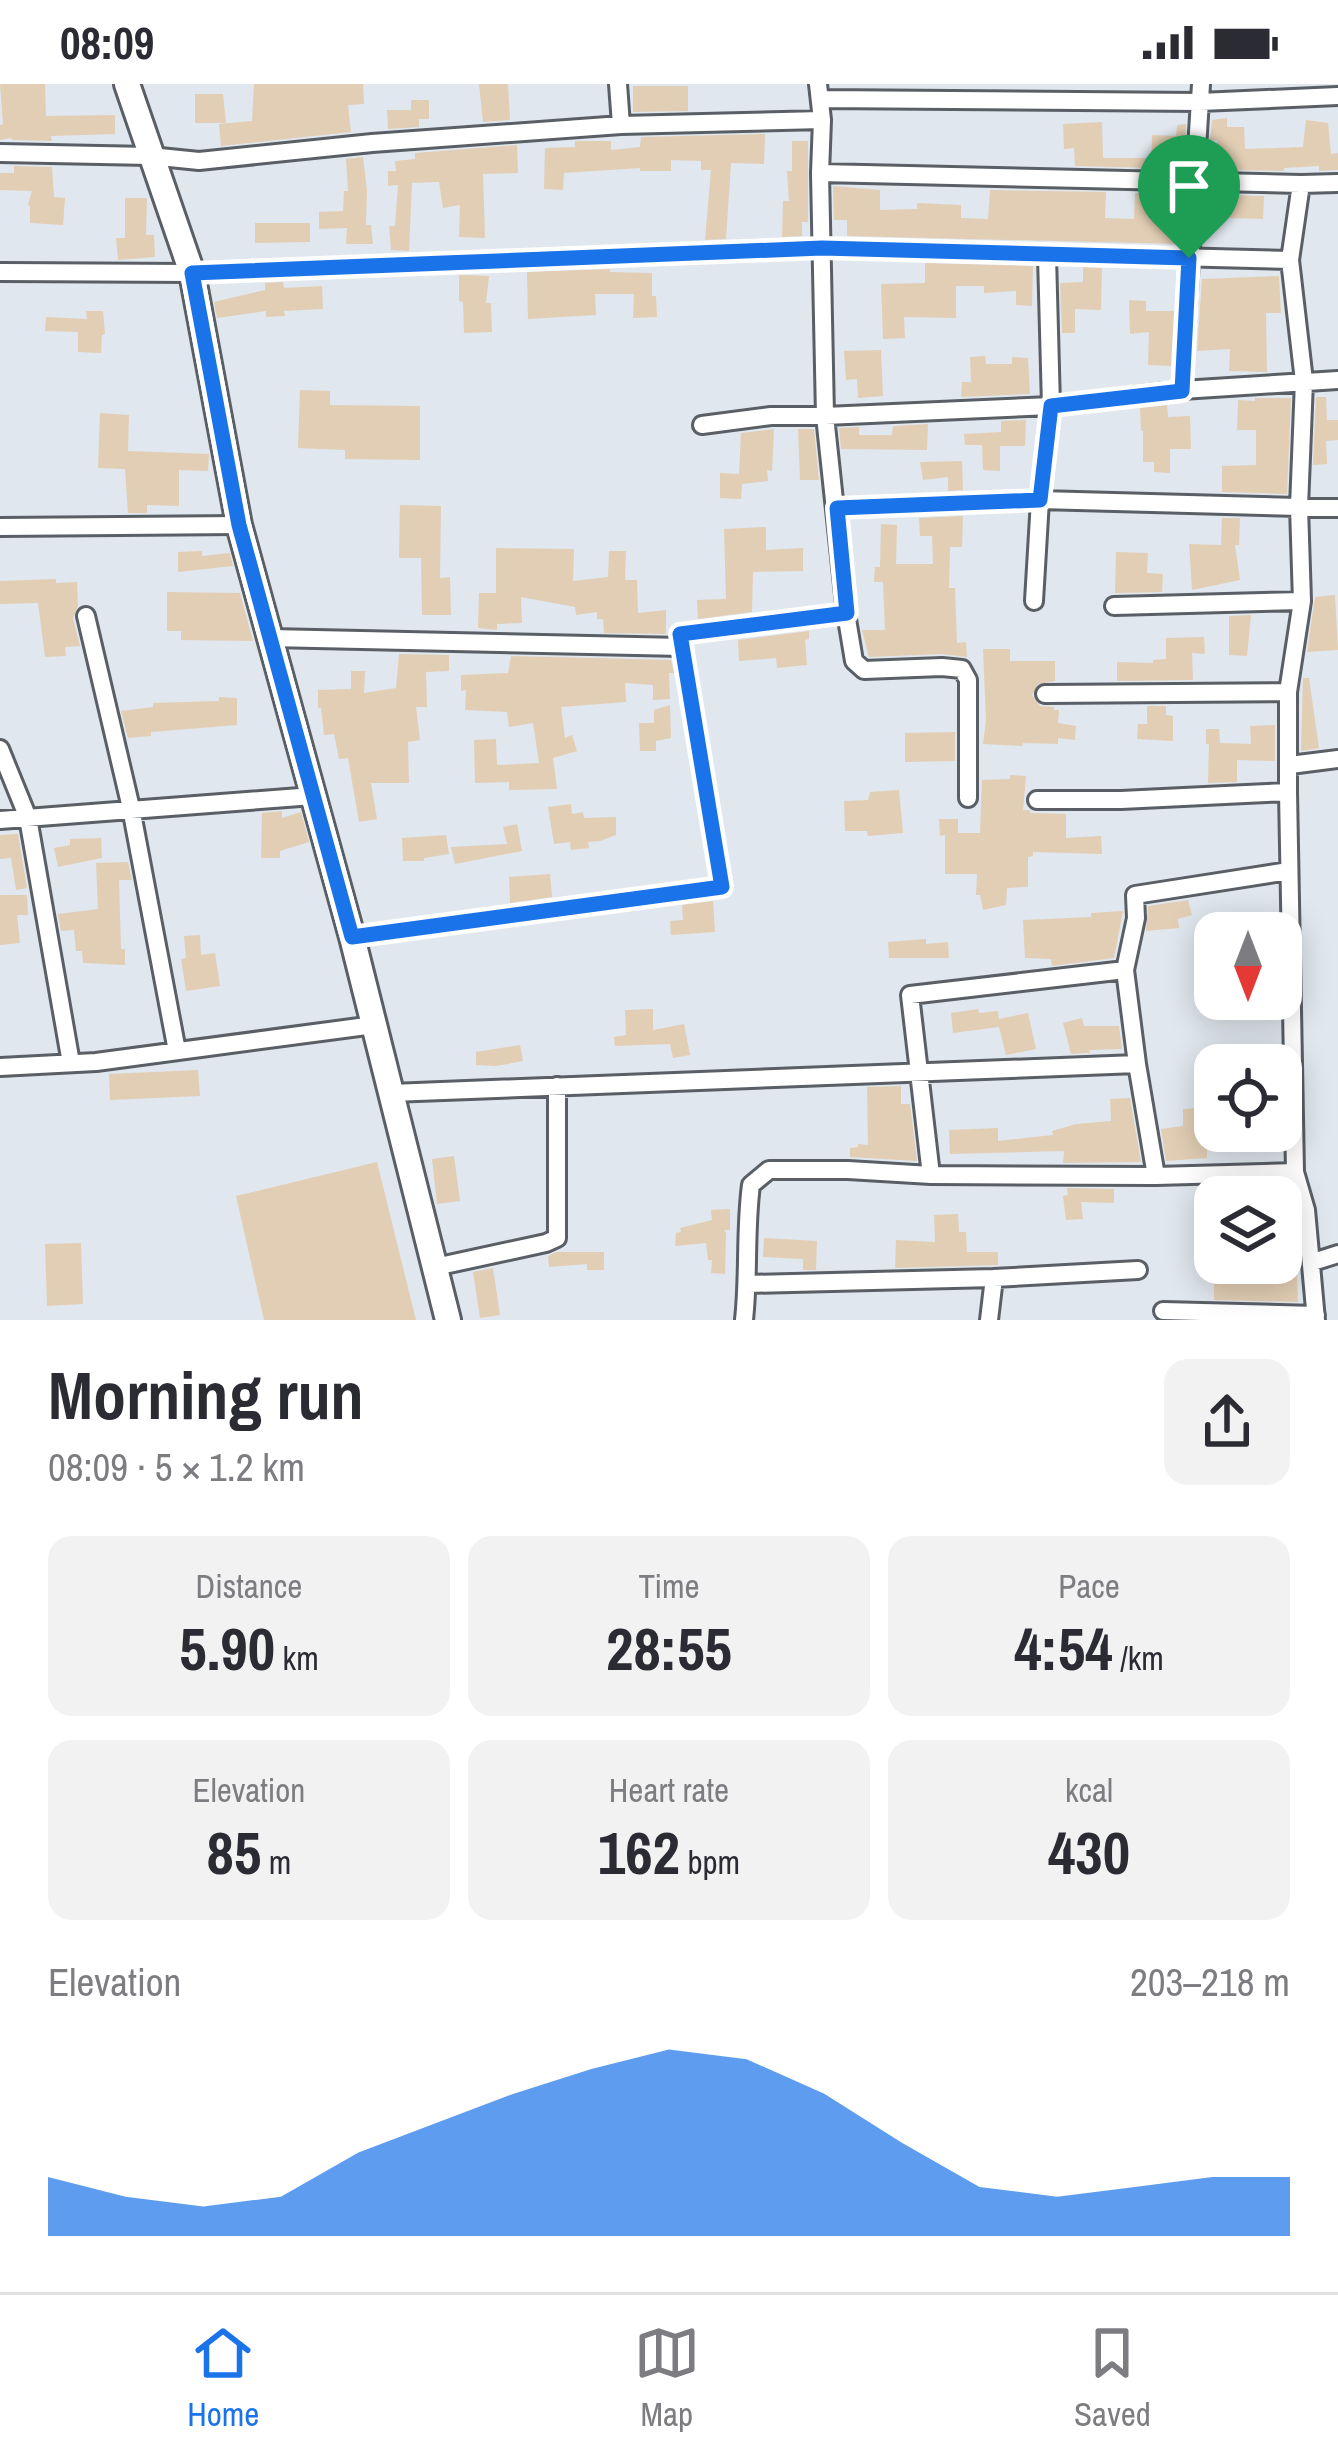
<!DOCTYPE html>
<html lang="en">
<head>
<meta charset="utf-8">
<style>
  :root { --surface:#fff; --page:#f2f2f3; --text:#2b2b33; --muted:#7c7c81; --line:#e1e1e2; --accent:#1a73e8 }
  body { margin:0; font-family:"Archivo Narrow",sans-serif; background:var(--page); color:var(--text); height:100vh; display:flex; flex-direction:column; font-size:45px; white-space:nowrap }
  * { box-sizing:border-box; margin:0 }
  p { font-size:39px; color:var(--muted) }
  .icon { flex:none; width:66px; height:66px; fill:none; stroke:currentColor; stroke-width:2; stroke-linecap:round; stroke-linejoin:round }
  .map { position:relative; height:1236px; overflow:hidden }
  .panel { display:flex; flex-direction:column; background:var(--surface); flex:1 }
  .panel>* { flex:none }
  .needle { width:78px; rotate:180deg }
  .buttons { position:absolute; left:1194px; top:828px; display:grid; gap:24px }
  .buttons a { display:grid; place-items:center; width:108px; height:108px; border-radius:24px; background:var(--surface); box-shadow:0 6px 30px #0003; font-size:60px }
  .pin { position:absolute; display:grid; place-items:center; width:102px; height:102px; color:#fff; margin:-123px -51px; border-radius:50% 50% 50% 0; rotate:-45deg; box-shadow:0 0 12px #0007 }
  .pin .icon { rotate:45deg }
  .round { display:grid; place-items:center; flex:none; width:126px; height:126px; border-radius:24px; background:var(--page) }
  .summary { display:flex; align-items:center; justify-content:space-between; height:204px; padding:0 48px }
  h1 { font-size:66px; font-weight:700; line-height:90px }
  .stats { display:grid; grid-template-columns:repeat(3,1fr); gap:18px; height:204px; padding:12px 48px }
  .stats div { display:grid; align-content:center; border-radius:24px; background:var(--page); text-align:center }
  .stats b { font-size:60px; font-weight:700 }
  .stats small { font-size:33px; font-weight:400 }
  .stats p { font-size:33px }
  .chart { height:336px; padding:24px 48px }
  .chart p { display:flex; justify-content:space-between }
  .chart svg { width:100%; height:216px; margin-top:12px; fill:var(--accent); opacity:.7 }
  .status { display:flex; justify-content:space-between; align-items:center; height:84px; padding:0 60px; background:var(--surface); direction:ltr }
  .status svg { height:33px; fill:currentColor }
  .tab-bar { display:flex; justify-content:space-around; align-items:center; height:168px; border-top:3px solid var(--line); background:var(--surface); font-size:33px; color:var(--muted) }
  .tab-bar a { display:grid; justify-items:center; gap:6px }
  .tab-bar .current { color:var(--accent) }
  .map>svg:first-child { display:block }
  .building { fill:#e2ceb4 }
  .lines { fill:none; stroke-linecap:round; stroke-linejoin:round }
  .street-casing { stroke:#595f65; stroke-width:22 }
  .secondary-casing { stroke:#595f65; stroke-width:30 }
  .street { stroke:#fff; stroke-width:16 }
  .secondary { stroke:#fff; stroke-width:24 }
  .route-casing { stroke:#fff; stroke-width:24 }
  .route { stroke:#1a73e8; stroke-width:15 }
</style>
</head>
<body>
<div class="status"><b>08:09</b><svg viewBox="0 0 49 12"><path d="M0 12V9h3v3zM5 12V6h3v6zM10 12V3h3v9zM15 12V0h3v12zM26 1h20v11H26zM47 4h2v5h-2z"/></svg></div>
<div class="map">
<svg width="1338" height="1236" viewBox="0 0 1338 1236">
  <rect width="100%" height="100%" fill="#e0e7ee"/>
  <path class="building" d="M 0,0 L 45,0 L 46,32 L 115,31 L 115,50 L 51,52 L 52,57 L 12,56 L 11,54 L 0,56 L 0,41 L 3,40 Z
    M 254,0 L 363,0 L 364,20 L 348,21 L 351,48 L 221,62 L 219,40 L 252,37 Z
    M 479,0 L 508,0 L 510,36 L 483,38 Z
    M 633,2 L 688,2 L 688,27 L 633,28 Z
    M 195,10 L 223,10 L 226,39 L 195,39 Z
    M 411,16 L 429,16 L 429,35 L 419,35 L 419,43 L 388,45 L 387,26 L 411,26 Z
    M 1227,34 L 1227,43 L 1244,43 L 1245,65 L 1303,63 L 1306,36 L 1328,39 L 1331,70 L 1338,69 L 1338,86 L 1319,87 L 1319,82 L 1284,84 L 1284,87 L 1224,86 L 1225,69 L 1216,69 L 1217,56 L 1210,57 L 1212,36 Z
    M 1102,38 L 1103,74 L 1151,74 L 1151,84 L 1075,82 L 1074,64 L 1064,65 L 1063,40 Z
    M 1186,40 L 1183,85 L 1151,84 L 1152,51 L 1176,52 L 1177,41 Z
    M 765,50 L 764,80 L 731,79 L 726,155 L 705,156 L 711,86 L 701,86 L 701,77 L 671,76 L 671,87 L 640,87 L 640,84 L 564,89 L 563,106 L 544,105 L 545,64 L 575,63 L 575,57 L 611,57 L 611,66 L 640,63 L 641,53 Z
    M 792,57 L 808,57 L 808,138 L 802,138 L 802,152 L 782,153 L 783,117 L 789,117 L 787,87 L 792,87 Z
    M 517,61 L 518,89 L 483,90 L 485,154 L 459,153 L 460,121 L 443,124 L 439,98 L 412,99 L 409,167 L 391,166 L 389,142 L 395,142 L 398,101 L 388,102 L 388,87 L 396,87 L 395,77 L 415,75 L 415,69 Z
    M 363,73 L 367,107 L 366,141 L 371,141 L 373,160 L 346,160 L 347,144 L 319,145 L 319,128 L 343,127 L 344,107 L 348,107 L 346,75 Z
    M 14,82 L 52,83 L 54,113 L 65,114 L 63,141 L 30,139 L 30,122 L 28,121 L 32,107 L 0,106 L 0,89 L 14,89 Z
    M 833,102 L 880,106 L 880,126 L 917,125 L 917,119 L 961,121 L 961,134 L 988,135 L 990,106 L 1106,108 L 1105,134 L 1134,135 L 1135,109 L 1149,109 L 1148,131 L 1180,134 L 1178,160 L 847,152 L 847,136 L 834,136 Z
    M 1227,111 L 1264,112 L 1263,135 L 1227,134 Z
    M 125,114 L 147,114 L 146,151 L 154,151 L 155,173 L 118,176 L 116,154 L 125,154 Z
    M 255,139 L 310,139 L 310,158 L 255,159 Z
    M 925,179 L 1033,182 L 1032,222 L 1016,221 L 1016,207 L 984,209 L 984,202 L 956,202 L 956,234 L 904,233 L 905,254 L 883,255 L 881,200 L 925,199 Z
    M 1083,183 L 1102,184 L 1101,226 L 1075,225 L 1075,249 L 1062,249 L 1060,199 L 1083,198 Z
    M 610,185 L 610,188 L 652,189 L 652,212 L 656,212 L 657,233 L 633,234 L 634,210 L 595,210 L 596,231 L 528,235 L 527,188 Z
    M 459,191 L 489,192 L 486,219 L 491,219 L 492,248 L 464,249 L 463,218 L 459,217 Z
    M 1279,192 L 1281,229 L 1266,229 L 1267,288 L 1229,287 L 1230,265 L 1197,267 L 1202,195 Z
    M 283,198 L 284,204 L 322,202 L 323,225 L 284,227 L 285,232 L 266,233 L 266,227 L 217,234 L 214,218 L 265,206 L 265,199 Z
    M 1129,216 L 1146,217 L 1146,227 L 1174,227 L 1171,282 L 1148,281 L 1149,248 L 1130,250 Z
    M 86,227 L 103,227 L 105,250 L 102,251 L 101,269 L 78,268 L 78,248 L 45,247 L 46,233 L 87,235 Z
    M 881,266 L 883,312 L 858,314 L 857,295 L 846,296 L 844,267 Z
    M 985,272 L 986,280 L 1012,280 L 1012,273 L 1028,274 L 1030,310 L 961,313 L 962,298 L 971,298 L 970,273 Z
    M 300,306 L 330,307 L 330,321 L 420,322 L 420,376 L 345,375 L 345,366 L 298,364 Z
    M 1316,313 L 1326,313 L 1327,336 L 1338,336 L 1338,356 L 1326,357 L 1327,380 L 1313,381 Z
    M 1255,314 L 1291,314 L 1287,410 L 1222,408 L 1222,382 L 1256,381 L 1256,346 L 1237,346 L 1238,316 L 1255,317 Z
    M 1167,321 L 1168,333 L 1190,332 L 1191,365 L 1170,365 L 1170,389 L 1154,388 L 1154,378 L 1143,378 L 1143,347 L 1141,347 L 1140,324 Z
    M 100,329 L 129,331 L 128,367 L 209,370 L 208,387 L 179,386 L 179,422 L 147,421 L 147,429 L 128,429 L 125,385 L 98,384 Z
    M 1026,336 L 1025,362 L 1000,362 L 1000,387 L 983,386 L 982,361 L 965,361 L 964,350 L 1001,348 L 1001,337 Z
    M 928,340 L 927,366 L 841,365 L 839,344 L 859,343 L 859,351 L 892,351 L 893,342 Z
    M 774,345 L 772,387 L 767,386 L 768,397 L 742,400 L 741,415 L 720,414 L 720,389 L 739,390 L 741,349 Z
    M 798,345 L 814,345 L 819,396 L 800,396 Z
    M 962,377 L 963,406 L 948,407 L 948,393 L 923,396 L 920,378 Z
    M 400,421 L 441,422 L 440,494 L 450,493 L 451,531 L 422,531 L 421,474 L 399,474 Z
    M 963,432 L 962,463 L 950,463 L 949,504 L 955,504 L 957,559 L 966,558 L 967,573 L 942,570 L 869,573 L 862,546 L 885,546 L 883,498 L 874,498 L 875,483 L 880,483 L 881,440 L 897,441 L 896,480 L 933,480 L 932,452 L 920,452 L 919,434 Z
    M 1222,434 L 1240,434 L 1239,461 L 1235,461 L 1240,496 L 1192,506 L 1189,460 L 1221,461 Z
    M 766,443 L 766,466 L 803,464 L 803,487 L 753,488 L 752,528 L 698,535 L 697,516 L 726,515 L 724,445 Z
    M 496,464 L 574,465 L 573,497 L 608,493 L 609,467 L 626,467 L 625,496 L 637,496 L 638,529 L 666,526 L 666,550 L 604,549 L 603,535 L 597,535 L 597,528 L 576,531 L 575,523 L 521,513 L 522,539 L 497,540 L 497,546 L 478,544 L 479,509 L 496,509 Z
    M 202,467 L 202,472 L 230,469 L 233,482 L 178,488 L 178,468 Z
    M 1116,468 L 1148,469 L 1147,489 L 1163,490 L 1162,508 L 1115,509 Z
    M 56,495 L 56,499 L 77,498 L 78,522 L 73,534 L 80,562 L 65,563 L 66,572 L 45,573 L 38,519 L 0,520 L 0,497 Z
    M 167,508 L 240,509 L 253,557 L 181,556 L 181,547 L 167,547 Z
    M 1335,511 L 1338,566 L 1307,568 L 1315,513 Z
    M 1251,531 L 1247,572 L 1229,571 L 1229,532 Z
    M 809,547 L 809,555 L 805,556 L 807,581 L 777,584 L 776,574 L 739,577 L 738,556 Z
    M 1204,553 L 1205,570 L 1192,569 L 1193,596 L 1117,597 L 1117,578 L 1153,579 L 1153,576 L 1166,575 L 1166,554 Z
    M 983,565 L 1010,565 L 1010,577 L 1055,577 L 1055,597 L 1038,600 L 1032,611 L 1040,622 L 1054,623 L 1054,626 L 1059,626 L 1058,639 L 1076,642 L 1075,656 L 1058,654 L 1058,660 L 1023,659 L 1022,662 L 983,660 L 986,636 Z
    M 399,570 L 449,571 L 449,587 L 426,588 L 427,623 L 416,623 L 420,656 L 408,658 L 409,699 L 371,699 L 377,735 L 359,738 L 348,674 L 339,675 L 334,650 L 324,651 L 321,624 L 318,624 L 318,606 L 351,605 L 351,587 L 365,587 L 364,609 L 396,604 Z
    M 511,572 L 671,576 L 674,589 L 669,589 L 670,615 L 653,616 L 653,601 L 625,599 L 626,618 L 561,623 L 565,654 L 572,651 L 577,667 L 553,674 L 557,705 L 509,706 L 509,698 L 475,699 L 474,656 L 496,655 L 497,681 L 539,679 L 533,639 L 509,643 L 507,628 L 465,626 L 466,606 L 461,607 L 461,591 L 508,589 Z
    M 1303,594 L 1309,594 L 1319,664 L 1301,667 Z
    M 219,613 L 237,614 L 237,641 L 151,648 L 151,652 L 128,654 L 121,627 L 153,623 L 153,619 L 219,617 Z
    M 670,621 L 671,654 L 656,657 L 656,667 L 640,667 L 639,639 L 654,639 L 654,626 Z
    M 1147,622 L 1166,622 L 1166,631 L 1173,632 L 1173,657 L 1137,655 L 1138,640 L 1147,640 Z
    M 1275,641 L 1275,677 L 1237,676 L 1237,698 L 1208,699 L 1209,660 L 1206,660 L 1206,645 L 1219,645 L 1220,659 L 1251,660 L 1250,642 Z
    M 955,648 L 955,677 L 905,678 L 905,649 Z
    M 1010,691 L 1026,692 L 1023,726 L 1029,726 L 1031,729 L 1066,730 L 1066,754 L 1101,752 L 1102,770 L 1033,768 L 1033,772 L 1028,773 L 1028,803 L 1007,804 L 1006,821 L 983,826 L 980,811 L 976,811 L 977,790 L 945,790 L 945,751 L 940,752 L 939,735 L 958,735 L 958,749 L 980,749 L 982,696 L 1010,695 Z
    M 899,706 L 903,749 L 868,752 L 867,747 L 845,747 L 844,717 L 868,716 L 870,708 Z
    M 571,720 L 572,730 L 583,728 L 584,734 L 616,733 L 616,751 L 600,757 L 588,758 L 589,764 L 571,766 L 570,758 L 554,760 L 548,723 Z
    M 282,727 L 282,734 L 301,728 L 309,758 L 280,767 L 280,774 L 261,774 L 262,729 Z
    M 517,740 L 522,767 L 455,780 L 451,763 L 507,760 L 503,743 Z
    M 18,750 L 27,804 L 16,806 L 11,774 L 0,775 L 0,751 Z
    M 446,751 L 449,770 L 424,774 L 424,777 L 403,777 L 402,754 Z
    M 101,754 L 102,774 L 58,783 L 54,764 L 70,761 L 70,755 Z
    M 128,778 L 132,796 L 119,796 L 121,865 L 125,865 L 125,881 L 83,879 L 82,867 L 76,867 L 74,846 L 61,847 L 58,830 L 98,825 L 96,779 Z
    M 550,790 L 552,813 L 510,819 L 509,793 Z
    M 0,811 L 27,811 L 28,831 L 17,831 L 20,859 L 0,861 Z
    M 1188,816 L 1192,831 L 1178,835 L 1179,844 L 1146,847 L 1148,822 Z
    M 713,817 L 715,848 L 671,851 L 670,837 L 683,836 L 682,821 Z
    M 1123,827 L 1114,874 L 1052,882 L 1051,875 L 1025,874 L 1023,836 L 1091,833 L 1091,829 Z
    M 200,851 L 201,871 L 215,869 L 220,902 L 186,907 L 181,875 L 186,874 L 184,852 Z
    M 926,855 L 926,860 L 948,858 L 949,874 L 889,874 L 888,858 Z
    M 653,925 L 653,946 L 684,940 L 690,971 L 673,974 L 670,960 L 615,962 L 614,953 L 626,951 L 625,926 Z
    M 978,925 L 979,929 L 998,927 L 999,935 L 1028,929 L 1036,965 L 1006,971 L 999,943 L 953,949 L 951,929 Z
    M 1082,934 L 1084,942 L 1119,942 L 1122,965 L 1089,966 L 1090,969 L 1071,970 L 1063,939 Z
    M 520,961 L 523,977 L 496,982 L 476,981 L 476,968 Z
    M 198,986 L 200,1012 L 110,1016 L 109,990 Z
    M 901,1002 L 901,1020 L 910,1020 L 917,1077 L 850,1073 L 850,1064 L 858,1063 L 858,1060 L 868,1061 L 867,1003 Z
    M 1130,1014 L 1141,1078 L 1063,1079 L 1064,1067 L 950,1070 L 949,1046 L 998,1044 L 998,1057 L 1053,1051 L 1052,1047 L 1076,1040 L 1111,1037 L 1110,1015 Z
    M 1198,1024 L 1199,1048 L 1207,1048 L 1207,1074 L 1166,1077 L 1161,1045 L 1183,1042 L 1183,1025 Z
    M 454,1072 L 460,1117 L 437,1120 L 432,1075 Z
    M 377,1078 L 416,1236 L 264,1236 L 236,1112 Z
    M 1067,1104 L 1114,1105 L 1114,1119 L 1081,1118 L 1083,1135 L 1066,1136 L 1063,1112 L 1068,1111 Z
    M 730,1125 L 730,1146 L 724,1146 L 726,1149 L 725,1190 L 711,1189 L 712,1176 L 708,1176 L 706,1159 L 675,1162 L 676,1149 L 681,1148 L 680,1144 L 712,1136 L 711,1126 Z
    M 958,1130 L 959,1148 L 966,1148 L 967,1168 L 998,1168 L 998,1181 L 895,1184 L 896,1156 L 935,1158 L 934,1131 Z
    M 764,1154 L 817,1157 L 816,1186 L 803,1186 L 803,1175 L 763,1173 Z
    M 81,1159 L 83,1220 L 47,1222 L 45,1160 Z
    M 556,1168 L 604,1168 L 604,1186 L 587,1186 L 587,1180 L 549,1183 L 548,1172 Z
    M 1296,1171 L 1298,1218 L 1214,1216 L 1214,1179 L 1228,1179 L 1228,1197 L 1267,1196 L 1267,1179 L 1281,1179 L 1281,1172 Z
    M 493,1184 L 500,1231 L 480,1234 L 473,1188 Z"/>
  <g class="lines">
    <defs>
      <path id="street" d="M 618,0 L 621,41
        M 820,15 L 1200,18 L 1338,12
        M 0,69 L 150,72 L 199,77 L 372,59 L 621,41 L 822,36
        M 820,89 L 1301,100
        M 0,188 L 192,189 L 822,164 L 1290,176
        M 1182,306 L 1201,0
        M 702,341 L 771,332 L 825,332 L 820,89 L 822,36 L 818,0
        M 837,424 L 1040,416 L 1338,424
        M 0,443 L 239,441
        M 1034,517 L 1040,416 L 1051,322 L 1047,172
        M 1114,522 L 1302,517
        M 846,529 L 854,577 L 864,586 L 942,583 L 962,585 L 968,596 L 968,714
        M 86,532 L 131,724 L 177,967
        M 270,554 L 682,563
        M 1045,610 L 1288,608
        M 0,665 L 28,734 L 71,979
        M 1290,681 L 1338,675
        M 1288,708 L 1288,608 L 1302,517 L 1299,423 L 1304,297 L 1290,176 L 1301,100 L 1338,99
        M 1037,716 L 1121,716 L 1288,708 L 1295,1088
        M 0,736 L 313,712
        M 352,853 L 722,803 L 680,550 L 846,529 L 825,332 L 1051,322 L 1182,306 L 1338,296
        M 1125,886 L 1136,834 L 1135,811 L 1289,787
        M 0,983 L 96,978 L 374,941
        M 391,1009 L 1137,980 L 1156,1092 L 1295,1088 L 1306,1126 L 1316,1236
        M 931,1091 L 910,911 L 1125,886 L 1137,980
        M 1313,1178 L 1338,1170
        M 435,1183 L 546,1159 L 557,1154 L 557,1002
        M 994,1194 L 1138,1186
        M 748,1200 L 994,1194 L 989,1236
        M 1163,1227 L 1316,1231
        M 744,1236 C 749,1191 745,1146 751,1101 L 769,1086 L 848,1086 L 931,1091 L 1156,1092"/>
      <path id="secondary" d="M 127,0 L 192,189 L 239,441 L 352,853 L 448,1236"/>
    </defs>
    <use href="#street" class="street-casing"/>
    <use href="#secondary" class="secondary-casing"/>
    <use href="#street" class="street"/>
    <use href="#secondary" class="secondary"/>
  </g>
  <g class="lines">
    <defs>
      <path id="route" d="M 822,164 L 1189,174 L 1182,307 L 1051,322 L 1040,416 L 837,424 L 847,529 L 680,550 L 722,803 L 352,853 L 239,441 L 192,189 Z"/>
    </defs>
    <use href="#route" class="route-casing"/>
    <use href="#route" class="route"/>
  </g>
</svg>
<div class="buttons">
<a><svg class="needle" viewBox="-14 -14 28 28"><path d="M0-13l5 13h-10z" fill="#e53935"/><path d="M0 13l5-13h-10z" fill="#7c7c81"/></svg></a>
<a><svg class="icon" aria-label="locate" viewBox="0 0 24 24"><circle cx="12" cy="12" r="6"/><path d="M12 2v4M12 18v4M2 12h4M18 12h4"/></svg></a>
<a><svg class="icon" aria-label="layers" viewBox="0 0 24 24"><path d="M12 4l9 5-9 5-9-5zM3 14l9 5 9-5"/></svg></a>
</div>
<div class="pin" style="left:1189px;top:174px;background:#1e9e55"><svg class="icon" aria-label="arrive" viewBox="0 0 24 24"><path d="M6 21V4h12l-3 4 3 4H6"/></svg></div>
</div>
<section class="panel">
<div class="summary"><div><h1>Morning run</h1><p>08:09 · 5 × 1.2 km</p></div><a class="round"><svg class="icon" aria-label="share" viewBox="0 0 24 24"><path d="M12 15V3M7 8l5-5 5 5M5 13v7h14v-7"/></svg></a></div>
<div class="stats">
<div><p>Distance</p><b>5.90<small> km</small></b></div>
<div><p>Time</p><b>28:55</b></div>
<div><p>Pace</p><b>4:54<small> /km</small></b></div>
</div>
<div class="stats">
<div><p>Elevation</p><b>85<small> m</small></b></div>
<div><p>Heart rate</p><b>162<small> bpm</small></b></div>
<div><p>kcal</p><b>430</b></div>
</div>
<div class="chart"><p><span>Elevation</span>203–218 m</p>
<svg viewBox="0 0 160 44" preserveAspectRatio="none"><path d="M0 44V32L10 36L20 38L30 36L40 27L50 21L60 15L70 10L80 6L90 8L100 15L110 25L120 34L130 36L140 34L150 32L160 32V44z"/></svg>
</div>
</section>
<nav class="tab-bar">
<a class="current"><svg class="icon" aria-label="home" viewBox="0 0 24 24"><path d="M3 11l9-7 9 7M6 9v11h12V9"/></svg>Home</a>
<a><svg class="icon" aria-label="map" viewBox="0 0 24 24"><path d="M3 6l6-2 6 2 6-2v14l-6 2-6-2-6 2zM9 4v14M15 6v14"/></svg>Map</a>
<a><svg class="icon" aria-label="saved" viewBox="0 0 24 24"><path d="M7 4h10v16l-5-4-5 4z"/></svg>Saved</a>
</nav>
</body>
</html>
